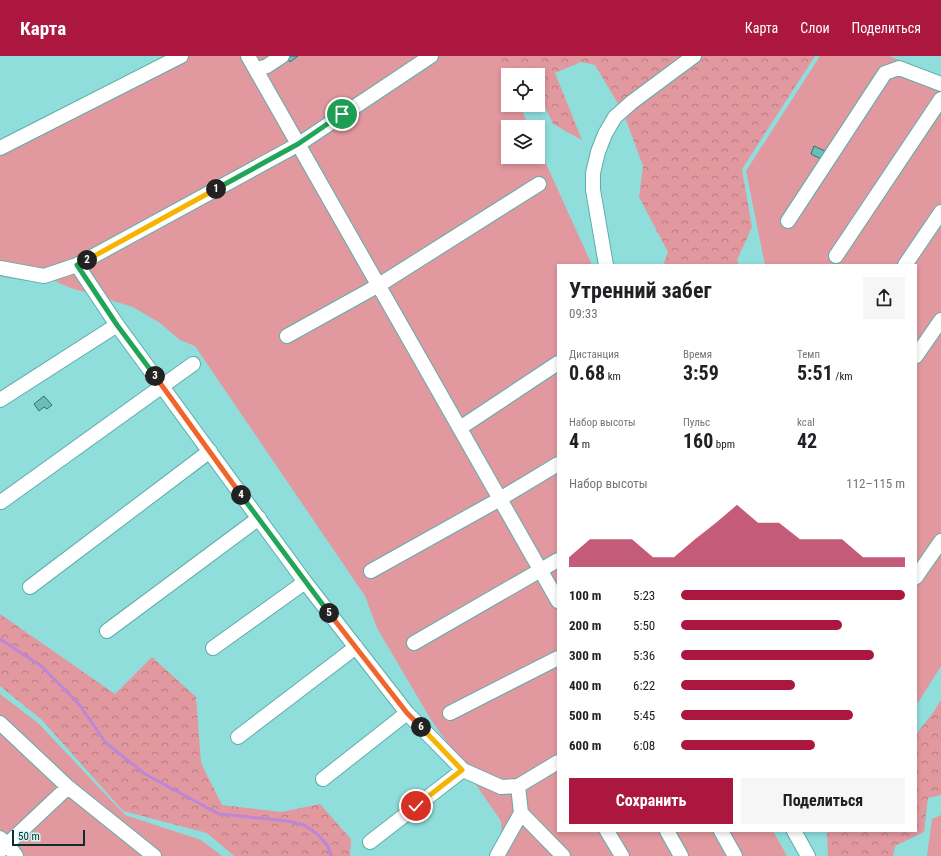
<!DOCTYPE html>
<html lang="ru">
<head>
<meta charset="utf-8">
<style>
  :root { --surface:#fff; --page:#f6f6f6; --text:#202124; --muted:#757577; --accent:#ac1740 }
  body { margin:0; font-family:"Roboto Condensed",sans-serif; background:var(--page); color:var(--text); height:100vh; display:flex; flex-direction:column; font-size:15px; white-space:nowrap }
  * { box-sizing:border-box; margin:0 }
  p { font-size:13px; color:var(--muted) }
  .icon { flex:none; width:22px; height:22px; fill:none; stroke:currentColor; stroke-width:2; stroke-linecap:round; stroke-linejoin:round }
  .map { position:relative; flex:1; overflow:hidden }
  .details { position:absolute; left:557px; top:208px; width:360px; height:568px; display:flex; flex-direction:column; background:var(--surface); border-radius:0px; box-shadow:0 2px 6px #0003 }
  .details>* { flex:none }
  .buttons { position:absolute; left:501px; top:12px; display:grid; gap:8px }
  .buttons a { display:grid; place-items:center; width:44px; height:44px; border-radius:0px; background:var(--surface); box-shadow:0 2px 6px #0003; font-size:20px }
  .scale { position:absolute; left:12px; bottom:10px; width:73px; box-sizing:border-box; padding-left:4px; border:2px solid #0c2e2d; border-top:0; font-size:11px; line-height:14px; white-space:nowrap; color:#0c2e2d; -webkit-text-stroke:3px #d1f7f5; paint-order:stroke }
  .pin { position:absolute; display:grid; place-items:center; width:34px; height:34px; color:#fff; margin:-17px; border:2px solid #fff; border-radius:50%; box-shadow:0 1px 4px #0007 }
  .km { position:absolute; width:20px; height:20px; margin:-10px; border-radius:50%; background:#222; color:#fff; font-size:11px; line-height:20px; text-align:center }
  .round { display:grid; place-items:center; flex:none; width:42px; height:42px; border-radius:0px; background:var(--page) }
  .overview { display:flex; align-items:center; justify-content:space-between; height:68px; padding:0 12px }
  h1 { font-size:22px; font-weight:700; line-height:30px }
  .stats { display:grid; grid-template-columns:repeat(3,1fr); gap:6px; height:68px; padding:4px 12px }
  .stats div { display:grid; align-content:center }
  .stats b { font-size:20px; font-weight:700 }
  .stats small { font-size:11px; font-weight:400 }
  .stats p { font-size:11px }
  .chart { height:112px; padding:8px 12px }
  .chart p { display:flex; justify-content:space-between }
  .chart svg { width:100%; height:72px; margin-top:4px; fill:var(--accent); opacity:.7 }
  .primary-button { display:flex; gap:8px; margin-top:auto; padding:8px 12px }
  .primary-button a { flex:1; height:46px; border-radius:0px; background:var(--accent); color:#fff; font-size:16px; font-weight:700; line-height:46px; text-align:center }
  .primary-button a+a { background:var(--page); color:var(--text) }
  ul { padding:0 12px; list-style:none; font-size:13px }
  li { display:grid; grid-template-columns:64px 48px 1fr; align-items:center; height:30px }
  li i { height:10px; border-radius:5px; background:var(--accent) }
  header { display:flex; align-items:center; gap:24px; box-sizing:border-box; height:56px; padding:0 20px; background:var(--accent); color:#fff }
  header strong { font-size:19px }
  nav { display:flex; gap:22px; margin-inline-start:auto; font-size:14px }
  .map>svg:first-child { display:block }
  .forest { fill:url(#forest-crowns) }
  .garden { fill:#e2989f }
  .lines { fill:none; stroke-linecap:round; stroke-linejoin:round }
  .stream { stroke:#bc87d8; stroke-width:3 }
  .building { fill:#6ebcba; stroke:#247876 }
  .minor-casing { stroke:#5fadab; stroke-width:16 }
  .minor { stroke:#fff; stroke-width:14 }
  .split-1-casing { stroke:#fff; stroke-width:8 }
  .split-2-casing { stroke:#fff; stroke-width:8 }
  .split-3-casing { stroke:#fff; stroke-width:8 }
  .split-4-casing { stroke:#fff; stroke-width:8 }
  .split-5-casing { stroke:#fff; stroke-width:8 }
  .split-6-casing { stroke:#fff; stroke-width:8 }
  .split-7-casing { stroke:#fff; stroke-width:8 }
  .split-1 { stroke:#22a559; stroke-width:5 }
  .split-2 { stroke:#f5b400; stroke-width:5 }
  .split-3 { stroke:#22a559; stroke-width:5 }
  .split-4 { stroke:#f0652b; stroke-width:5 }
  .split-5 { stroke:#22a559; stroke-width:5 }
  .split-6 { stroke:#f0652b; stroke-width:5 }
  .split-7 { stroke:#f5b400; stroke-width:5 }
</style>
</head>
<body>
<header>
<strong>Карта</strong>
<nav><a>Карта</a><a>Слои</a><a>Поделиться</a></nav>
</header>
<div class="map">
<svg width="941" height="800" viewBox="0 0 941 800">
  <defs>
    <pattern id="forest-crowns" width="20" height="18" patternUnits="userSpaceOnUse"><rect width="20" height="18" fill="#e2989f"/><path d="M2 6a3 3 0 1 1 6 0M12 15a3 3 0 1 1 6 0" fill="none" stroke="#b67c82"/></pattern>
  </defs>
  <rect width="100%" height="100%" fill="#8fdedc"/>
  <path class="forest" d="M 488,0 L 815,0 L 742,113 L 752,171 L 737,204 L 739,209 L 663,209 L 668,196 L 639,141 L 643,110 L 623,56 L 595,9 L 581,6 L 555,17 L 582,84 L 553,68 L 538,36 L 538,19 L 508,19 L 508,37 Z
    M 0,558 L 115,638 L 152,601 L 196,641 L 201,707 L 222,749 L 281,756 L 320,748 L 351,783 L 350,800 L 234,800 L 207,777 L 123,755 L 42,664 L 0,630 Z
    M 941,644 L 941,739 L 928,742 L 924,776 L 895,790 L 893,800 L 828,800 L 827,775 L 916,775 L 916,678 L 933,657 Z"/>
  <path class="garden" d="M 168,0 L 497,0 L 508,24 L 508,49 L 520,49 L 529,71 L 508,71 L 508,101 L 538,101 L 538,90 L 592,209 L 558,209 L 558,775 L 773,775 L 787,800 L 503,800 L 501,765 L 430,662 L 377,572 L 365,540 L 195,290 L 180,284 L 160,267 L 133,251 L 68,231 L 44,220 L 0,212 L 0,89 Z
    M 820,0 L 889,0 L 941,21 L 941,610 L 916,650 L 916,209 L 765,209 L 746,115 Z
    M 0,638 L 38,667 L 125,759 L 201,784 L 222,800 L 0,800 Z
    M 941,759 L 941,800 L 927,800 L 932,763 Z"/>
  <g class="lines">
    <path class="stream" d="M 0,583 L 41,610 L 78,647 L 106,687 L 145,718 L 219,758 L 287,765 L 304,769 L 317,778 L 328,790 L 331,800"/>
  </g>
  <path class="building" d="M 286,0 L 298,0 L 290,6 Z
    M 814,90 L 825,95 L 821,103 L 811,98 Z
    M 44,340 L 52,349 L 47,353 L 44,351 L 39,355 L 34,348 Z"/>
  <g class="lines">
    <defs>
      <path id="minor" d="M 248,0 L 558,545
        M 256,14 L 267,10 L 282,0
        M 0,92 L 181,0
        M 788,165 L 885,17 L 899,12 L 941,28
        M 836,200 L 941,43
        M 77,209 L 117,269 L 305,526 L 407,657 L 463,714 L 501,731 L 518,730 L 558,706
        M 606,209 L 593,134 L 593,117 L 598,96 L 605,78 L 615,61 L 632,46 L 694,0
        M 905,209 L 941,156
        M 0,212 L 44,220 L 77,209 L 299,88 L 431,0
        M 287,280 L 379,229 L 539,128
        M 916,300 L 941,264
        M 0,344 L 117,269
        M 460,372 L 558,307
        M 1,446 L 193,308
        M 371,515 L 500,443 L 558,408
        M 916,521 L 941,485
        M 30,531 L 210,395
        M 107,575 L 259,462
        M 414,587 L 558,504
        M 213,592 L 305,526
        M 450,657 L 558,602
        M 0,667 L 68,731
        M 238,681 L 356,591
        M 323,723 L 407,657
        M 521,757 L 563,800
        M 607,775 L 622,800
        M 667,775 L 681,800
        M 721,775 L 735,800
        M 794,775 L 808,800
        M 0,782 L 7,788 L 16,800
        M 370,786 L 463,714
        M 0,795 L 68,731 L 154,800
        M 497,800 L 521,757 L 518,730"/>
    </defs>
    <use href="#minor" class="minor-casing"/>
    <use href="#minor" class="minor"/>
  </g>
  <g class="lines">
    <defs>
      <path id="split-1" d="M 216,133 L 298,88 L 342,58"/>
      <path id="split-2" d="M 87,204 L 216,133"/>
      <path id="split-3" d="M 87,204 L 77,209 L 117,269 L 155,320"/>
      <path id="split-4" d="M 155,320 L 241,439"/>
      <path id="split-5" d="M 241,439 L 329,557"/>
      <path id="split-6" d="M 329,557 L 407,657 L 421,671"/>
      <path id="split-7" d="M 416,750 L 462,714 L 421,671"/>
    </defs>
    <use href="#split-1" class="split-1-casing"/>
    <use href="#split-2" class="split-2-casing"/>
    <use href="#split-3" class="split-3-casing"/>
    <use href="#split-4" class="split-4-casing"/>
    <use href="#split-5" class="split-5-casing"/>
    <use href="#split-6" class="split-6-casing"/>
    <use href="#split-7" class="split-7-casing"/>
    <use href="#split-1" class="split-1"/>
    <use href="#split-2" class="split-2"/>
    <use href="#split-3" class="split-3"/>
    <use href="#split-4" class="split-4"/>
    <use href="#split-5" class="split-5"/>
    <use href="#split-6" class="split-6"/>
    <use href="#split-7" class="split-7"/>
  </g>
</svg>
<div class="buttons">
<a><svg class="icon" aria-label="locate" viewBox="0 0 24 24"><circle cx="12" cy="12" r="6"/><path d="M12 2v4M12 18v4M2 12h4M18 12h4"/></svg></a>
<a><svg class="icon" aria-label="layers" viewBox="0 0 24 24"><path d="M12 4l9 5-9 5-9-5zM3 14l9 5 9-5"/></svg></a>
</div>
<div class="scale">50 m</div>
<div class="pin" style="left:342px;top:58px;background:#1e9e55"><svg class="icon" aria-label="arrive" viewBox="0 0 24 24"><path d="M6 21V4h12l-3 4 3 4H6"/></svg></div>
<div class="pin" style="left:416px;top:750px;background:#d93025"><svg class="icon" aria-label="check" viewBox="0 0 24 24"><path d="M5 12l5 5 9-10"/></svg></div>
<b class="km" style="left:216px;top:133px">1</b>
<b class="km" style="left:87px;top:204px">2</b>
<b class="km" style="left:155px;top:320px">3</b>
<b class="km" style="left:241px;top:439px">4</b>
<b class="km" style="left:329px;top:557px">5</b>
<b class="km" style="left:421px;top:671px">6</b>
<section class="details">
<div class="overview"><div><h1>Утренний забег</h1><p>09:33</p></div><a class="round"><svg class="icon" aria-label="share" viewBox="0 0 24 24"><path d="M12 15V3M7 8l5-5 5 5M5 13v7h14v-7"/></svg></a></div>
<div class="stats">
<div><p>Дистанция</p><b>0.68<small> km</small></b></div>
<div><p>Время</p><b>3:59</b></div>
<div><p>Темп</p><b>5:51<small> /km</small></b></div>
</div>
<div class="stats">
<div><p>Набор высоты</p><b>4<small> m</small></b></div>
<div><p>Пульс</p><b>160<small> bpm</small></b></div>
<div><p>kcal</p><b>42</b></div>
</div>
<div class="chart"><p><span>Набор высоты</span>112–115 m</p>
<svg viewBox="0 0 160 44" preserveAspectRatio="none"><path d="M0 44V38L10 27L20 27L30 27L40 38L50 38L60 27L70 17L80 6L90 17L100 17L110 27L120 27L130 27L140 38L150 38L160 38V44z"/></svg>
</div>
<ul>
<li><b>100 m</b>5:23<i style="width:100%"></i></li>
<li><b>200 m</b>5:50<i style="width:72%"></i></li>
<li><b>300 m</b>5:36<i style="width:86%"></i></li>
<li><b>400 m</b>6:22<i style="width:51%"></i></li>
<li><b>500 m</b>5:45<i style="width:77%"></i></li>
<li><b>600 m</b>6:08<i style="width:60%"></i></li>
</ul>
<div class="primary-button"><a>Сохранить</a><a>Поделиться</a></div>
</section>
</div>
</body>
</html>
